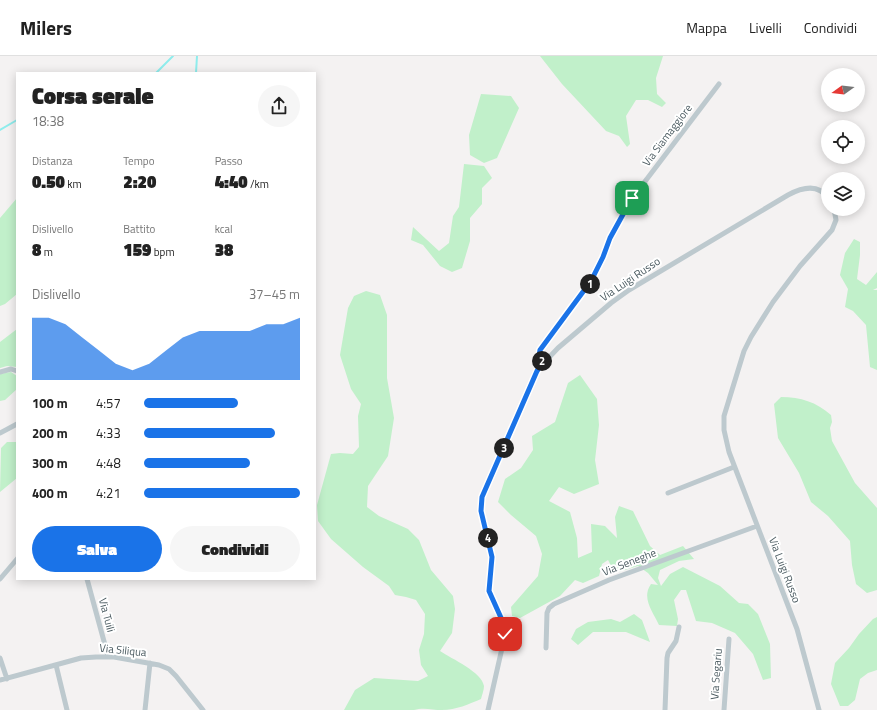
<!DOCTYPE html>
<html lang="it">
<head>
<meta charset="utf-8">
<style>
  :root { --surface:#fff; --page:#f6f6f6; --text:#222; --muted:#767676; --line:#e0e0e0; --accent:#1a73e8 }
  body { margin:0; font-family:"Titillium Web",sans-serif; background:var(--page); color:var(--text); height:100vh; display:flex; flex-direction:column; font-size:15px; white-space:nowrap }
  * { box-sizing:border-box; margin:0 }
  p { font-size:13px; color:var(--muted) }
  .icon { flex:none; width:22px; height:22px; fill:none; stroke:currentColor; stroke-width:2; stroke-linecap:round; stroke-linejoin:round }
  .map { position:relative; flex:1; overflow:hidden }
  .sheet { position:absolute; left:16px; top:16px; width:300px; height:508px; display:flex; flex-direction:column; background:var(--surface); border-radius:0px; box-shadow:0 2px 10px #0003 }
  .sheet>* { flex:none }
  .needle { width:26px; rotate:255deg }
  .buttons { position:absolute; left:821px; top:12px; display:grid; gap:8px }
  .buttons a { display:grid; place-items:center; width:44px; height:44px; border-radius:50%; background:var(--surface); box-shadow:0 2px 10px #0003; font-size:20px }
  .pin { position:absolute; display:grid; place-items:center; width:34px; height:34px; color:#fff; margin:-17px; border-radius:8px; box-shadow:0 2px 6px #0006 }
  .km { position:absolute; width:20px; height:20px; margin:-10px; border-radius:50%; background:#222; color:#fff; font-size:11px; line-height:20px; text-align:center }
  .round { display:grid; place-items:center; flex:none; width:42px; height:42px; border-radius:21px; background:var(--page) }
  .head { display:flex; align-items:center; justify-content:space-between; height:68px; padding:0 16px }
  h1 { font-size:22px; font-weight:800; line-height:30px }
  .metrics { display:grid; grid-template-columns:repeat(3,1fr); gap:6px; height:68px; padding:4px 16px }
  .metrics div { display:grid; align-content:center }
  .metrics b { font-size:17px; font-weight:800 }
  .metrics small { font-size:11px; font-weight:400 }
  .metrics p { font-size:11px }
  .chart { height:112px; padding:8px 16px }
  .chart p { display:flex; justify-content:space-between }
  .chart svg { width:100%; height:72px; margin-top:4px; fill:var(--accent); opacity:.7 }
  .cta { display:flex; gap:8px; margin-top:auto; padding:8px 16px }
  .cta a { flex:1; height:46px; border-radius:24px; background:var(--accent); color:#fff; font-size:16px; font-weight:800; line-height:46px; text-align:center }
  .cta a+a { background:var(--page); color:var(--text) }
  ul { padding:0 16px; list-style:none; font-size:13px }
  li { display:grid; grid-template-columns:64px 48px 1fr; align-items:center; height:30px }
  li i { height:10px; border-radius:5px; background:var(--accent) }
  header { display:flex; align-items:center; gap:24px; box-sizing:border-box; height:56px; padding:0 20px; background:var(--surface); border-bottom:1px solid var(--line) }
  header strong { font-size:19px }
  nav { display:flex; gap:22px; margin-inline-start:auto; font-size:14px }
  .map>svg:first-child { display:block }
  .green { fill:#c1f0ca }
  .lines { fill:none; stroke-linecap:round; stroke-linejoin:round }
  .stream { stroke:#8feded; stroke-width:2 }
  .minor { stroke:#bdc9ce; stroke-width:5 }
  .route-casing { stroke:#fff; stroke-width:8 }
  .route { stroke:#1a73e8; stroke-width:5 }
  .labels { text-anchor:middle; dominant-baseline:central; stroke-width:4; stroke-linejoin:round; paint-order:stroke }
  .street-label { font-size:11px; fill:#49595f; stroke:#fff }
</style>
</head>
<body>
<header>
<strong>Milers</strong>
<nav><a>Mappa</a><a>Livelli</a><a>Condividi</a></nav>
</header>
<div class="map">
<svg width="877" height="654" viewBox="0 0 877 654">
  <rect width="100%" height="100%" fill="#f4f2f2"/>
  <path class="green" d="M 540,0 L 663,0 L 656,22 L 657,38 L 666,47 L 662,51 L 648,44 L 636,44 L 626,60 L 630,88 L 627,91 L 619,80 L 606,75 L 562,28 Z
    M 481,38 L 511,40 L 519,52 L 497,102 L 484,107 L 470,99 L 469,79 Z
    M 464,108 L 484,110 L 492,122 L 482,132 L 482,148 L 470,162 L 470,185 L 462,212 L 452,216 L 440,210 L 423,189 L 411,184 L 413,171 L 439,195 L 449,187 L 453,160 L 459,151 Z
    M 17,142 L 17,238 L 5,248 L 0,250 L 0,162 Z
    M 854,183 L 860,186 L 860,199 L 857,223 L 866,229 L 877,216 L 877,232 L 873,234 L 877,234 L 877,314 L 870,311 L 866,269 L 853,255 L 845,251 L 848,233 L 840,219 L 845,197 Z
    M 366,235 L 380,239 L 387,259 L 387,322 L 394,362 L 388,400 L 368,430 L 367,451 L 379,460 L 408,473 L 419,484 L 431,514 L 453,540 L 455,553 L 452,577 L 440,595 C 452,603 482,616 484,630 C 484,634 482,639 481,643 C 469,648 456,654 442,654 C 432,654 424,651 414,654 L 344,654 L 355,634 L 374,622 L 418,625 L 428,620 L 421,609 L 419,594 L 424,578 L 425,558 L 416,544 L 406,541 L 395,539 L 389,530 L 363,511 L 331,483 L 318,465 L 317,449 L 331,398 L 340,397 L 353,398 L 359,391 L 358,360 L 361,348 L 351,333 L 340,299 L 348,252 L 354,240 Z
    M 17,273 L 17,311 L 7,310 L 0,312 L 0,286 Z
    M 11,316 L 17,320 L 17,333 L 5,344 L 0,345 L 0,318 Z
    M 580,319 L 597,343 L 599,369 L 595,404 L 599,428 L 574,438 L 559,431 L 549,445 L 570,456 L 577,482 L 578,502 L 592,496 L 591,468 L 605,470 L 617,482 L 615,461 L 619,450 L 633,455 L 650,490 L 660,499 L 683,490 L 694,503 L 679,505 L 660,514 L 658,522 L 661,530 L 670,518 L 683,511 L 720,530 L 739,547 L 748,548 L 758,558 L 770,588 L 771,622 L 763,624 L 753,598 L 735,577 L 712,567 L 696,565 L 686,534 L 681,534 L 674,544 L 678,563 L 677,570 L 659,569 C 653,556 641,542 651,528 L 658,529 L 648,517 L 638,510 L 615,517 L 608,504 L 602,508 L 599,520 L 583,527 L 575,524 L 560,540 L 520,562 L 512,560 L 511,551 L 538,520 L 542,498 L 536,480 L 511,459 L 498,446 L 505,423 L 521,412 L 533,394 L 532,380 L 555,366 L 568,327 Z
    M 781,341 C 801,341 816,346 831,359 L 832,366 L 830,372 L 832,385 L 855,427 L 877,452 L 877,534 L 867,537 L 856,528 L 852,509 L 850,485 L 828,460 L 811,446 L 799,417 L 778,382 L 774,348 Z
    M 7,386 L 17,386 L 17,422 L 0,436 L 1,392 Z
    M 634,558 L 642,564 L 650,586 L 626,576 L 593,576 L 578,589 L 571,583 L 576,573 L 588,566 L 611,563 L 620,566 Z
    M 877,561 L 877,614 L 868,617 L 860,623 L 855,644 L 848,650 L 840,650 L 831,628 L 835,607 L 849,592 L 859,578 L 873,563 Z"/>
  <g class="lines">
    <path class="stream" d="M 156,17 L 173,0
      M 196,17 L 197,0
      M 0,74 L 17,64"/>
    <path class="minor" d="M 543,306 L 539,300 L 541,293 L 591,225 L 603,201 L 610,182 L 637,136 L 719,28
      M 0,316 L 11,313 L 17,315
      M 0,377 L 17,368
      M 668,437 L 734,411
      M 0,523 L 17,503
      M 87,523 L 108,600
      M 546,592 L 547,557 L 549,552 L 554,548 L 609,524 L 757,470
      M 0,602 L 7,623
      M 56,609 L 67,654
      M 0,624 L 81,602 L 96,601 L 114,601 L 159,609 L 169,613 L 176,620 L 203,654
      M 145,654 L 150,607
      M 488,654 L 505,579 L 499,556 L 489,535 L 492,501 L 481,455 L 483,438 L 538,313 L 558,292 L 611,247 L 629,234 L 788,139 C 801,132 818,127 828,142
      M 665,654 L 667,602 L 668,597 L 676,585 L 679,571
      M 724,654 L 729,583
      M 819,654 L 797,573 L 729,396 L 724,374 L 724,360 L 744,295 L 751,281 L 773,246 L 800,210 L 832,174 L 836,164 L 834,153"/>
  </g>
  <g class="lines">
    <defs>
      <path id="route" d="M 505,578 L 502,564 L 489,535 L 492,501 L 481,455 L 482,441 L 537,315 L 543,306 L 539,300 L 540,294 L 591,225 L 603,201 L 610,182 L 632,142"/>
    </defs>
    <use href="#route" class="route-casing"/>
    <use href="#route" class="route"/>
  </g>
  <g class="labels">
    <g class="street-label">
      <text transform="translate(667 79) rotate(-53)">Via Siamaggiore</text>
      <text transform="translate(630 223) rotate(-34)">Via Luigi Russo</text>
      <text transform="translate(629 506) rotate(-21)">Via Seneghe</text>
      <text transform="translate(785 514) rotate(69)">Via Luigi Russo</text>
      <text transform="translate(107 559) rotate(75)">Via Tuili</text>
      <text transform="translate(123 594) rotate(6)">Via Siliqua</text>
      <text transform="translate(716 618) rotate(-86)">Via Segariu</text>
    </g>
  </g>
</svg>
<div class="buttons">
<a><svg class="needle" viewBox="-14 -14 28 28"><path d="M0-13l5 13h-10z" fill="#e53935"/><path d="M0 13l5-13h-10z" fill="#767676"/></svg></a>
<a><svg class="icon" aria-label="locate" viewBox="0 0 24 24"><circle cx="12" cy="12" r="6"/><path d="M12 2v4M12 18v4M2 12h4M18 12h4"/></svg></a>
<a><svg class="icon" aria-label="layers" viewBox="0 0 24 24"><path d="M12 4l9 5-9 5-9-5zM3 14l9 5 9-5"/></svg></a>
</div>
<div class="pin" style="left:632px;top:142px;background:#1e9e55"><svg class="icon" aria-label="arrive" viewBox="0 0 24 24"><path d="M6 21V4h12l-3 4 3 4H6"/></svg></div>
<div class="pin" style="left:505px;top:578px;background:#d93025"><svg class="icon" aria-label="check" viewBox="0 0 24 24"><path d="M5 12l5 5 9-10"/></svg></div>
<b class="km" style="left:590px;top:228px">1</b>
<b class="km" style="left:542px;top:305px">2</b>
<b class="km" style="left:504px;top:392px">3</b>
<b class="km" style="left:488px;top:482px">4</b>
<section class="sheet">
<div class="head"><div><h1>Corsa serale</h1><p>18:38</p></div><a class="round"><svg class="icon" aria-label="share" viewBox="0 0 24 24"><path d="M12 15V3M7 8l5-5 5 5M5 13v7h14v-7"/></svg></a></div>
<div class="metrics">
<div><p>Distanza</p><b>0.50<small> km</small></b></div>
<div><p>Tempo</p><b>2:20</b></div>
<div><p>Passo</p><b>4:40<small> /km</small></b></div>
</div>
<div class="metrics">
<div><p>Dislivello</p><b>8<small> m</small></b></div>
<div><p>Battito</p><b>159<small> bpm</small></b></div>
<div><p>kcal</p><b>38</b></div>
</div>
<div class="chart"><p><span>Dislivello</span>37–45 m</p>
<svg viewBox="0 0 160 44" preserveAspectRatio="none"><path d="M0 44V6L10 6L20 10L30 18L40 26L50 34L60 38L70 34L80 26L90 18L100 14L110 14L120 14L130 14L140 10L150 10L160 6V44z"/></svg>
</div>
<ul>
<li><b>100 m</b>4:57<i style="width:60%"></i></li>
<li><b>200 m</b>4:33<i style="width:84%"></i></li>
<li><b>300 m</b>4:48<i style="width:68%"></i></li>
<li><b>400 m</b>4:21<i style="width:100%"></i></li>
</ul>
<div class="cta"><a>Salva</a><a>Condividi</a></div>
</section>
</div>
</body>
</html>
